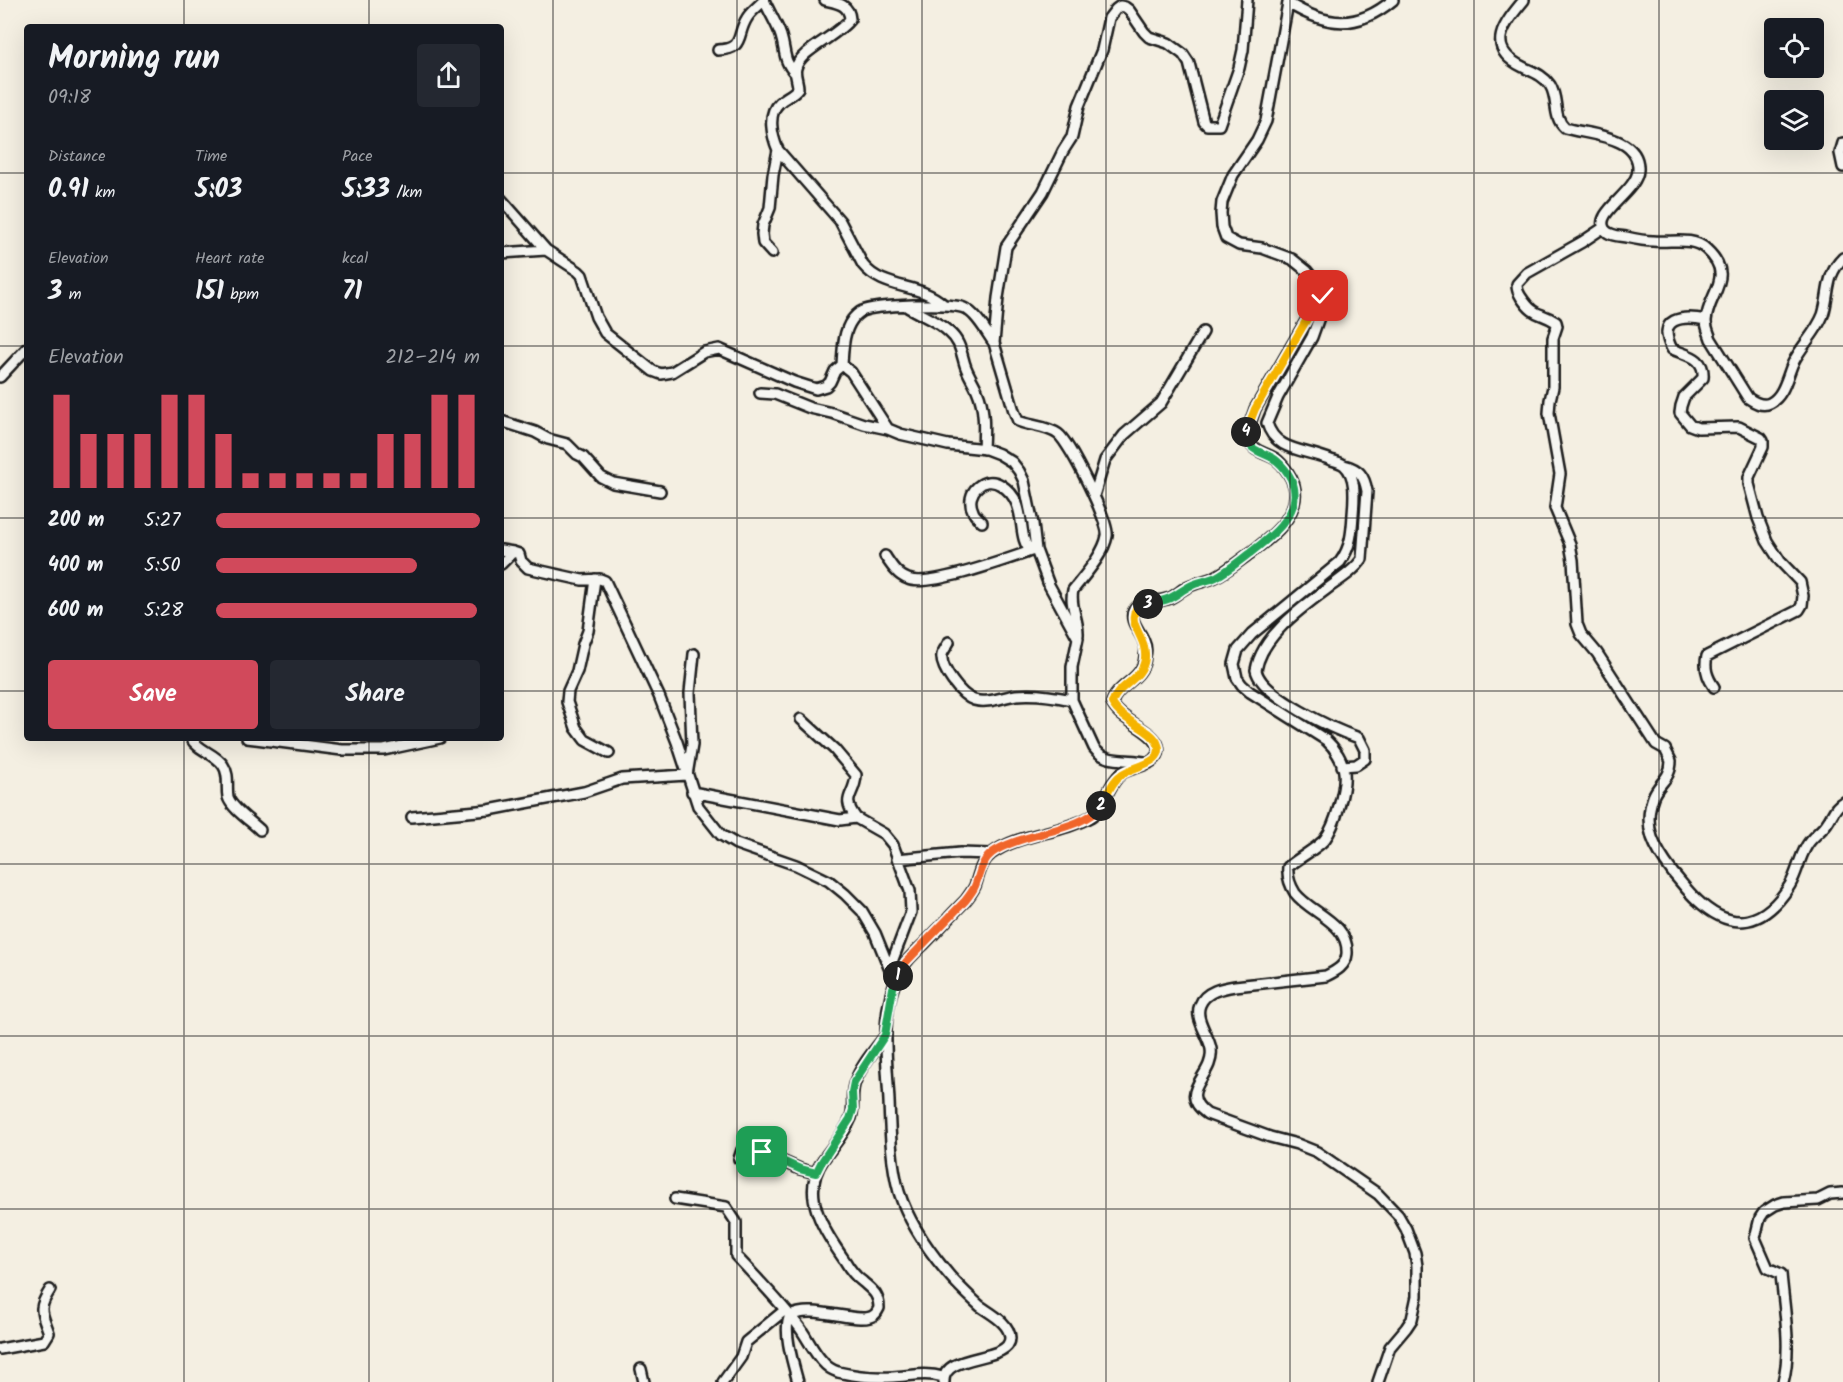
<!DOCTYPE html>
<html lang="en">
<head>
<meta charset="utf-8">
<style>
  :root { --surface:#171b24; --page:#242831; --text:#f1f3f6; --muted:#9ea1a6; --accent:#d1495b }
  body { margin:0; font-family:Kalam,sans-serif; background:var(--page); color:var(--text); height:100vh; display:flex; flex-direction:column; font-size:22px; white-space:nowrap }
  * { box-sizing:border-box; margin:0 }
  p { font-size:20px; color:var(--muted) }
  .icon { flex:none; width:33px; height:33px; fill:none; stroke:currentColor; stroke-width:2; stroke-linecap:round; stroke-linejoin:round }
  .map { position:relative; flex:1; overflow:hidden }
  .drawer { position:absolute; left:24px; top:24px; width:480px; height:717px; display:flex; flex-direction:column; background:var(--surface); border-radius:6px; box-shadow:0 6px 24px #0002 }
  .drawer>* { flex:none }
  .controls { position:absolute; left:1764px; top:18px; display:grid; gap:12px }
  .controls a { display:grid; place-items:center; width:60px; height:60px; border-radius:6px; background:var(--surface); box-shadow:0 6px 24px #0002; font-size:30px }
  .pin { position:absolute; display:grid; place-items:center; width:51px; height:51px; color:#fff; margin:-26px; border-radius:12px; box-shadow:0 3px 9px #0006 }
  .km { position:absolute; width:30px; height:30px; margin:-15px; border-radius:50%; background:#222; color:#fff; font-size:16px; line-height:30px; text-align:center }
  .round { display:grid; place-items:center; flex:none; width:63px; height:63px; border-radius:6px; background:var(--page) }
  .summary { display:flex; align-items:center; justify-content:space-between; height:102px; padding:0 24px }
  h1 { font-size:33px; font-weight:800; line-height:45px }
  .metrics { display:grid; grid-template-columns:repeat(3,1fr); gap:9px; height:102px; padding:6px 24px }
  .metrics div { display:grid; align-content:center }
  .metrics b { font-size:26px; font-weight:800 }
  .metrics small { font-size:16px; font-weight:400 }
  .metrics p { font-size:16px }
  .chart { height:168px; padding:12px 24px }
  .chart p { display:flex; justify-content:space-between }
  .chart svg { width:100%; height:108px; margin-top:6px; stroke:var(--accent); stroke-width:6 }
  .action { display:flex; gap:12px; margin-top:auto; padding:12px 24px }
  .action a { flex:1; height:69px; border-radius:6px; background:var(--accent); color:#fff; font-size:24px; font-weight:800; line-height:69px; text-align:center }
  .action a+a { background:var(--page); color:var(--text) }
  ul { padding:0 24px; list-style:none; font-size:20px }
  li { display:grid; grid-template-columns:96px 72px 1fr; align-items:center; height:45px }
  li i { height:15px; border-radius:8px; background:var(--accent) }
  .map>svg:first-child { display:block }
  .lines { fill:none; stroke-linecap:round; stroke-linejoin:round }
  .minor-casing { stroke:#1c1c1c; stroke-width:14 }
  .minor { stroke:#f6f6f2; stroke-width:9 }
  .split-1-casing { stroke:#fff; stroke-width:12 }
  .split-2-casing { stroke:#fff; stroke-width:12 }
  .split-3-casing { stroke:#fff; stroke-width:12 }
  .split-4-casing { stroke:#fff; stroke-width:12 }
  .split-5-casing { stroke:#fff; stroke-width:12 }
  .split-1 { stroke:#22a559; stroke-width:8 }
  .split-2 { stroke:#f0652b; stroke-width:8 }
  .split-3 { stroke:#f5b400; stroke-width:8 }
  .split-4 { stroke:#22a559; stroke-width:8 }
  .split-5 { stroke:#f5b400; stroke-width:8 }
  .grid { fill:none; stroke:#1c1c1c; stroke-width:1.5; stroke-opacity:0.55 }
</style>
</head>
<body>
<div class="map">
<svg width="1843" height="1382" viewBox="0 0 1843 1382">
  <rect width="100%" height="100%" fill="#f4efe2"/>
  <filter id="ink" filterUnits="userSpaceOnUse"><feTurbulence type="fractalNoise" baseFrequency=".0167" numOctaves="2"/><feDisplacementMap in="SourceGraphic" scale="12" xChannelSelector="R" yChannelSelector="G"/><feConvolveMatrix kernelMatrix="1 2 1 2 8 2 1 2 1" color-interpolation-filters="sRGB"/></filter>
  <g filter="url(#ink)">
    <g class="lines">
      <defs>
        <path id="minor" d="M 764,0 C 769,12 777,24 781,36 C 786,52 783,61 795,73
          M 825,0 C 837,3 849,4 850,19 C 838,36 800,50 796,68 C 794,74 798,81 798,88 C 793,95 785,97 779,103 C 767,114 772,136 778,150 L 840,221 L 863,265 C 883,290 920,283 943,304
          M 1524,0 C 1504,24 1484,48 1523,67 C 1533,72 1543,75 1550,85 C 1559,99 1552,116 1565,128 C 1588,135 1640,135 1638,170 C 1637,192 1592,213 1605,230 C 1610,236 1619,236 1626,237 C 1635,239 1644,241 1653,241 C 1671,243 1692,236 1706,249 C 1737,277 1708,293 1706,321 C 1706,327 1709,333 1711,339 L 1748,398 C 1754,402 1762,407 1770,403 C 1784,396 1787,376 1793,363 C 1801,346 1816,333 1823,315 C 1830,293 1825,276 1843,258
          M 718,50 C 745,49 736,35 747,18 C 751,11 759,6 764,0
          M 1843,143 L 1840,153 L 1843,167
          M 501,199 L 546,250 L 578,271 L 582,275 L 596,317 L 605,333 L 653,371 L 661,374 L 672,372 L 704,352 L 719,349 L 794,382 L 816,389 L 826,386 L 830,382 L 835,371 L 842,365 L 851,372 L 888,429 L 900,434 L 948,445 L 986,449 L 999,454 L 1012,462 L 1019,471 L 1024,481 L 1033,524 L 1036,550 L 1049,585 L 1078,638 L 1072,667 L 1072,700 L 1094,748 C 1106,765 1130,757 1149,763
          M 1603,228 L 1582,242 L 1527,273 L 1517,284 C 1517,290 1518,292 1521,297 C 1535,318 1539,311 1556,322 L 1557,326 L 1553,338 L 1553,387 L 1550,400 L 1549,413 L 1560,474 L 1555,508 L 1570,544 L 1573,560 L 1577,624 L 1581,634 L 1597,653 L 1656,744 L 1665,749 L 1671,761 C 1671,779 1658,783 1653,797 C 1642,828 1655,849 1673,873 C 1681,882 1688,892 1697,900 C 1733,934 1765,925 1790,885 C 1797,873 1799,859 1806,847 C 1811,837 1821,832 1827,823 C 1833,815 1834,807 1843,802
          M 501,253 L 546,250
          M 772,253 L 763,243 L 762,234 L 763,225 L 770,208 L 773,175 L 778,150
          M 906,306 C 920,315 938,321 949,332 C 960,341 961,352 965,365 C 968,374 973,381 977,390 C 985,408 984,429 983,449
          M 1706,320 C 1682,315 1656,318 1672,349 C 1688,356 1705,357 1703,378 L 1684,397 L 1681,406 L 1680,413 L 1690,425 L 1698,428 L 1739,427 L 1761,438 L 1763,441 L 1763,447 L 1749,477 L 1749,484 L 1758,518 L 1767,541 L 1780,561 L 1800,582 L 1803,596 L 1802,605 L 1799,610 L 1707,656 C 1704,668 1707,677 1714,687
          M 842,365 C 843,350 843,332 852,320 C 854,317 859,312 862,311 C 875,305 951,302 964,308 C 977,314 986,332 994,343
          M 0,377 L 27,348
          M 760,393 L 775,394 L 810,408 L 832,413 L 864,424 L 888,429
          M 501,421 L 535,432 L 548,439 L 567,444 L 577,454 L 583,457 L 601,477 L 613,483 L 660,491
          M 1094,496 L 1105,460 L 1124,435 L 1161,403 L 1203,332
          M 982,522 C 979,519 974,515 973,511 C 964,493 984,474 1001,485 C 1030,503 1015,537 1031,551 L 1034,550
          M 501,550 L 513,552 L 519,554 L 521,561 L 528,568 L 582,580 L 600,579 L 605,581 L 659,696 L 677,742 L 698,806 L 721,835 L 736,844 L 796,865 L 829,881 L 845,894 L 862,911 L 875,933 L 890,970
          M 885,556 C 891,565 897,575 908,579 C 928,588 1008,559 1031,551
          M 501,564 L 513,552
          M 595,579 L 588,631 L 583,644 L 577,671 L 568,691 L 567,702 L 576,728 L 585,740 L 609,753
          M 1078,635 C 1079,619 1069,606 1073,590 C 1084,576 1104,554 1107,536 C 1110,523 1069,442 1058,434 C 1047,426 1030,426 1018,421 L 1014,411 L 994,343 L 998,298 L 1006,247 L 1043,192 L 1063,151 L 1072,137 L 1079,106 L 1102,50 L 1109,18 L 1116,9 L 1120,6 L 1125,7 L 1129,10 L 1144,32 L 1149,37 L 1168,43 L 1183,54 L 1189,63 L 1204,122 L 1207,125 L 1219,125 L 1239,68 L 1243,50 L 1247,0
          M 949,642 C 947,646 943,651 942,655 C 940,668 961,696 974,700 C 988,704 1002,697 1016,695 C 1034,693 1054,696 1072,700
          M 801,719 L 834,749 L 856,775 C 855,797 840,796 856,818
          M 191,738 C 198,751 215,753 223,765 C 230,775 226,786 228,797 C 231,808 252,822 260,830
          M 247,738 L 342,750 L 384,750 L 440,738
          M 1342,766 L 1356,765 L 1365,759 L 1365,750 L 1359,738 C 1335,730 1261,696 1256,670 C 1262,635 1304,606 1331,586 C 1342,578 1355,570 1362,559 L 1367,491 C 1364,475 1359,469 1344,465
          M 692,792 L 840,820 L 856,818 L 884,834 L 893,845 L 910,891 L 911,912 L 892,962 L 890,970
          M 412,817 L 489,810 L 584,792 L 622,779 L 687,775 L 692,745 L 690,693 L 694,654
          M 897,859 L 960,853 L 991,854
          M 739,1159 L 742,1150 L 746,1148 L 751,1148 L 800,1169 L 816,1173
          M 675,1199 L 726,1207 L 736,1222 L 736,1256 C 757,1278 778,1300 797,1324 C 807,1336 812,1351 823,1362 C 827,1367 832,1370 838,1372 C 855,1376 876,1378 893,1377 C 911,1376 926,1372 943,1377
          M 0,1349 L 44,1341 L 49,1333 C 42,1312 37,1310 50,1290
          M 641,1369 L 644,1382
          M 723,1382 L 741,1357 L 746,1342 L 785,1310
          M 798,1382 C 794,1367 782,1330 790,1316 C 813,1303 861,1326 874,1315 C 876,1314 878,1310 879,1308 C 879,1294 872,1290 863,1282 C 856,1277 849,1268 845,1261 C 825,1232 799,1195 823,1160 C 832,1147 845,1133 851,1118 C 855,1106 850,1094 855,1082 C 861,1065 875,1050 885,1036
          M 944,1382 C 942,1352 1010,1363 1010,1338 C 1010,1332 1006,1326 1002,1322 C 996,1316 987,1311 980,1306 C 968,1295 955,1283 945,1270 C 926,1247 908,1220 899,1192 C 891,1163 890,1131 889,1101 C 887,1058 879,1011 900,971 C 906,961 915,952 924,944 C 938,930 951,915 965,901 C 969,896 972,892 975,886 C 979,875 981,861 991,854 C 1019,833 1060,834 1090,817 C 1106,807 1107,784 1122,773 C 1133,766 1163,765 1158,746 C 1154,730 1120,721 1112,703 C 1117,684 1144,680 1145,656 C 1146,652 1146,646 1144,642 C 1142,633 1127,620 1135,609 C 1142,601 1160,602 1170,598 C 1177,595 1182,589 1189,586 C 1198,582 1207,581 1215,577 C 1227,571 1238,562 1249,554 C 1269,539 1302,515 1294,485 C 1291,476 1284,465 1276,459 C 1261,450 1254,454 1246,435 L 1255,409 L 1314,307 L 1323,296
          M 1378,1382 L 1390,1347 L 1406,1328 L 1412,1319 L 1417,1296 L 1417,1266 L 1415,1253 L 1406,1229 L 1398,1215 L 1378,1194 L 1317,1152 L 1297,1144 L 1270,1137 L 1207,1114 C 1175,1090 1215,1077 1211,1049 C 1209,1035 1194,1019 1200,1005 C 1205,991 1223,988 1235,986 L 1326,976 C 1336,971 1346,966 1347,954 C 1349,922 1311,914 1295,893 C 1290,885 1287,876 1288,867 C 1297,859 1319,847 1325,839 C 1335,826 1346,788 1344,772 C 1343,761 1335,748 1326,740 L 1250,692 L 1242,685 L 1237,678 L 1234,664 L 1238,650 L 1252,634 L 1340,562 C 1351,547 1352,532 1353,514 C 1354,500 1357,476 1344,465 C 1341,463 1335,461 1331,460 C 1306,449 1275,452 1267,423 L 1278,397 L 1312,337 L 1322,309 L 1322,290 L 1307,271 L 1292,259 L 1262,248 L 1239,245 L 1226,238 L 1222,227 L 1221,213 L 1222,202 L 1233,175 L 1257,140 L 1266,121 L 1288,3 C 1327,27 1357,30 1393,0
          M 1783,1382 C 1792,1348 1784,1309 1781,1274 L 1768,1268 L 1755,1238 L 1760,1218 L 1764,1212 L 1775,1205 L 1784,1202 L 1818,1200 L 1830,1194 L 1843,1193"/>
      </defs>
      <use href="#minor" class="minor-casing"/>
      <use href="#minor" class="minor"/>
    </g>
  </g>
  <g class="lines" filter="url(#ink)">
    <defs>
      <path id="split-1" d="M 762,1152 L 800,1169 L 816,1173 L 821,1163 L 850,1119 L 853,1110 L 852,1092 L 854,1082 L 885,1035 L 893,988 L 898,976"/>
      <path id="split-2" d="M 898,976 L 906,962 L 965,901 C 969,896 973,891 975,886 C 980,874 981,861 992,853 C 1019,833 1083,831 1101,806"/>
      <path id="split-3" d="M 1101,806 C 1106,797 1112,781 1121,775 C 1131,766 1168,764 1157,742 C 1150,728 1121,721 1112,703 C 1117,685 1143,680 1145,658 C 1147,637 1127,625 1136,609 L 1148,604"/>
      <path id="split-4" d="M 1148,604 C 1156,602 1166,601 1174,596 C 1179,593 1184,589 1190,586 C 1198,582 1207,581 1216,577 C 1228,571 1239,561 1250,553 C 1271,537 1306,511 1291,479 C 1288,473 1283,466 1277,461 C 1265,451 1247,454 1246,432"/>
      <path id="split-5" d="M 1246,432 L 1255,409 L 1314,307 L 1323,296"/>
    </defs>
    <use href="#split-1" class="split-1-casing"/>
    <use href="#split-2" class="split-2-casing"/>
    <use href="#split-3" class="split-3-casing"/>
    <use href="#split-4" class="split-4-casing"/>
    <use href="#split-5" class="split-5-casing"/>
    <use href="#split-1" class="split-1"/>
    <use href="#split-2" class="split-2"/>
    <use href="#split-3" class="split-3"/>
    <use href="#split-4" class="split-4"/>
    <use href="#split-5" class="split-5"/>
  </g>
  <path class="grid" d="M 184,0 L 184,27M 369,0 L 369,27M 553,0 L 553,1382M 737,0 L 737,1382M 922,0 L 922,1382M 1106,0 L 1106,1382M 1290,0 L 1290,1382M 1474,0 L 1474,1382M 1659,0 L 1659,1382M 0,173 L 27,173M 501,173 L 1843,173M 0,346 L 27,346M 501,346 L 1843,346M 0,518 L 27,518M 501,518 L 1843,518M 0,691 L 27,691M 501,691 L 1843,691M 184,738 L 184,1382M 369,738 L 369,1382M 0,864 L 1843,864M 0,1036 L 1843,1036M 0,1209 L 1843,1209"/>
</svg>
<div class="controls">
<a><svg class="icon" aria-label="locate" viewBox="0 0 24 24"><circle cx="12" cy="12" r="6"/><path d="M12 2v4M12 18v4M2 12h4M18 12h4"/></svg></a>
<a><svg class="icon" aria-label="layers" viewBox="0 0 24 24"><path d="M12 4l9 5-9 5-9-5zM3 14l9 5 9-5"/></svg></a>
</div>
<div class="pin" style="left:762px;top:1152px;background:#1e9e55"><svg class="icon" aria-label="arrive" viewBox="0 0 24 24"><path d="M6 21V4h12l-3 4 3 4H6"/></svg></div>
<div class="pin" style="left:1323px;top:296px;background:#d93025"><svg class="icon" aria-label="check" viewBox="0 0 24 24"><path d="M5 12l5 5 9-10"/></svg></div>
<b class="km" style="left:898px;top:976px">1</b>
<b class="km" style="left:1101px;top:806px">2</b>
<b class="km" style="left:1148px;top:604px">3</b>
<b class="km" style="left:1246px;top:432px">4</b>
<section class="drawer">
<div class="summary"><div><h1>Morning run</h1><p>09:18</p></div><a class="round"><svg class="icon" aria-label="share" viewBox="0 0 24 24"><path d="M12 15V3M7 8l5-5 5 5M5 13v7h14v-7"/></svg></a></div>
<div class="metrics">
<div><p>Distance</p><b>0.91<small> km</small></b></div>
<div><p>Time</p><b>5:03</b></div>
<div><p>Pace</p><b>5:33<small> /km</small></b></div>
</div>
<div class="metrics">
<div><p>Elevation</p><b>3<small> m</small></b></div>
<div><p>Heart rate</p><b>151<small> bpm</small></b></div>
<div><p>kcal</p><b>71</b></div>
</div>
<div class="chart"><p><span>Elevation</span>212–214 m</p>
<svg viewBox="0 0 160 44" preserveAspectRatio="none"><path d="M5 44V6M15 44V22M25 44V22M35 44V22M45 44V6M55 44V6M65 44V22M75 44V38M85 44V38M95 44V38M105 44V38M115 44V38M125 44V22M135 44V22M145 44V6M155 44V6"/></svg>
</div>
<ul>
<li><b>200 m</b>5:27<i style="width:100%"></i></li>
<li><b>400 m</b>5:50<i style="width:76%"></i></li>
<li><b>600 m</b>5:28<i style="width:99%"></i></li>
</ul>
<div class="action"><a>Save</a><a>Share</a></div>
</section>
</div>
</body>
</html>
